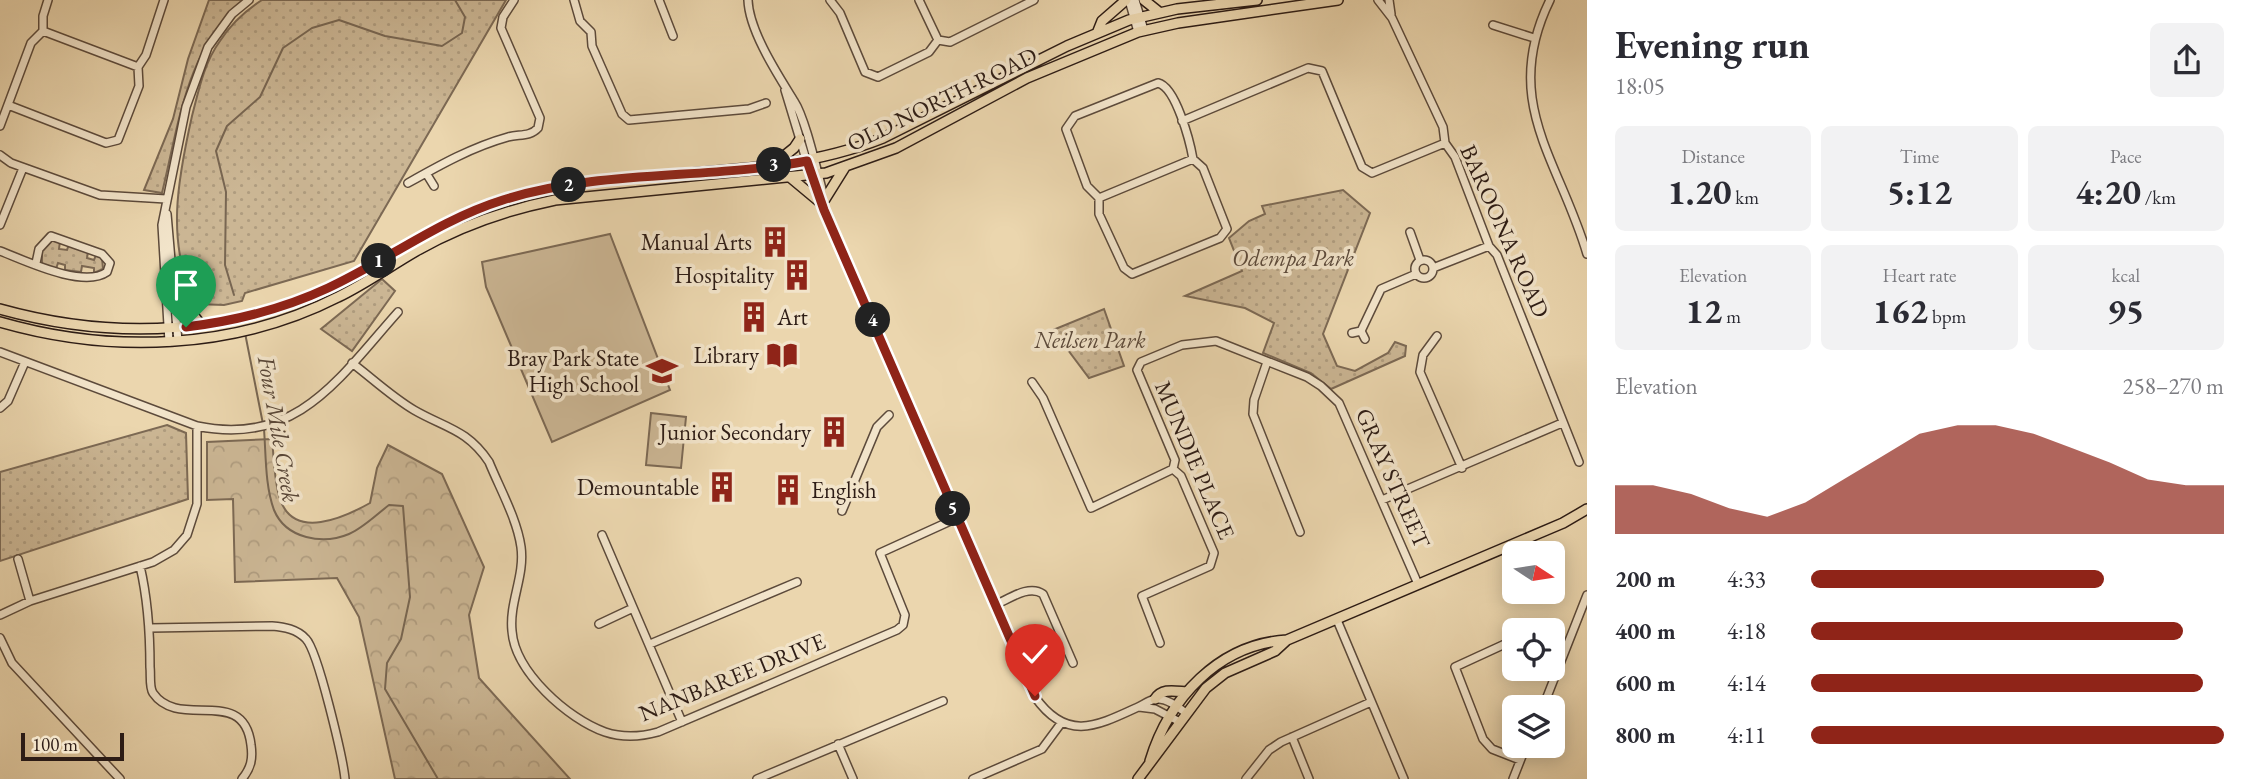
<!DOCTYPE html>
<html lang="en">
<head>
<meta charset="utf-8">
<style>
  :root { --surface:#fff; --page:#f2f2f3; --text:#2b2b33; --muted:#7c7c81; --accent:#8f2418 }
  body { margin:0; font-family:"EB Garamond",serif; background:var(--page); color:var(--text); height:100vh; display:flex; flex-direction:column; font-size:26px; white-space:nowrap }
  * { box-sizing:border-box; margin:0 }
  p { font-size:23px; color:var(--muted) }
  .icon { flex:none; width:38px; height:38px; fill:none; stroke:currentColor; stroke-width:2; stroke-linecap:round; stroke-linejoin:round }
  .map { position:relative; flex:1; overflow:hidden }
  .sheet { display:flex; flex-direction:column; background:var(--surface); width:665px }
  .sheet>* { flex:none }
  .needle { width:46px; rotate:102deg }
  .fabs { position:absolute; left:1502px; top:541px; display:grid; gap:14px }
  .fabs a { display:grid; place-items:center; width:63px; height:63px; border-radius:10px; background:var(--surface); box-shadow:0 4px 18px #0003; font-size:35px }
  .scale { position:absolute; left:21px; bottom:18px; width:103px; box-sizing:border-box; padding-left:7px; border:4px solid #2d1c15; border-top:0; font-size:19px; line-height:24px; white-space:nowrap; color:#2d1c15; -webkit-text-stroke:5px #f2e4ca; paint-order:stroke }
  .pin { position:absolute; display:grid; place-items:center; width:60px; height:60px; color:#fff; margin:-72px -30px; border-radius:50% 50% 50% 0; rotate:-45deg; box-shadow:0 0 7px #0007 }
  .pin .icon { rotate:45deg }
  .km { position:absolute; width:35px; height:35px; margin:-18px; border-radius:50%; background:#222; color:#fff; font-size:19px; line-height:35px; text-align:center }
  .round { display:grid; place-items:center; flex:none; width:74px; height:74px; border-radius:10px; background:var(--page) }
  .overview { display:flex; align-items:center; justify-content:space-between; height:119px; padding:0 28px }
  h1 { font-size:38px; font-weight:700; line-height:52px }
  .metrics { display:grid; grid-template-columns:repeat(3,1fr); gap:10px; height:119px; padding:7px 28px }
  .metrics div { display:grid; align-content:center; border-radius:10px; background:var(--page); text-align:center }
  .metrics b { font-size:35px; font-weight:700 }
  .metrics small { font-size:19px; font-weight:400 }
  .metrics p { font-size:19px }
  .chart { height:196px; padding:14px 28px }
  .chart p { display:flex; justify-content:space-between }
  .chart svg { width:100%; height:126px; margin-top:7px; fill:var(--accent); opacity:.7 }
  ul { padding:0 28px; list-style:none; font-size:23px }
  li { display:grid; grid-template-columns:112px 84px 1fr; align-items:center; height:52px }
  li i { height:18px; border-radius:9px; background:var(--accent) }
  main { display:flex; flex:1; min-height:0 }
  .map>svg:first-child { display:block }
  .forest { fill:url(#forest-crowns); stroke:#7c6954; stroke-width:2 }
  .park { fill:url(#park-dots); stroke:#7c6954; stroke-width:2 }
  .pitch { fill:#cbb694; stroke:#7c6954; stroke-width:2 }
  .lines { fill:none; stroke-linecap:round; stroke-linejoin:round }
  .stream { stroke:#786652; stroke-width:2 }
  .minor-casing { stroke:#5c4a3b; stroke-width:10 }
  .major-casing { stroke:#2d1c15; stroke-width:12 }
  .minor { stroke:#f2e4ca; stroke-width:7 }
  .major { stroke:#ebd6ae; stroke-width:9 }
  .route-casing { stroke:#fff; stroke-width:14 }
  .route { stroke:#8f2418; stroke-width:9 }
  .labels { text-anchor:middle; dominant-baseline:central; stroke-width:7; stroke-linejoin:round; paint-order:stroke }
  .street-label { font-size:23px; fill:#2d1c15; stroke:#f2e4ca }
  .poi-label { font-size:23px; fill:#2d1c15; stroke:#f2e4ca; text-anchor:end }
  .park-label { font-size:23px; font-style:italic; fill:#5c4a3b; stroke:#f2e4ca }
  .water-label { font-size:24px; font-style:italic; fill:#594738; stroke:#f2e4ca }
</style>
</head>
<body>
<main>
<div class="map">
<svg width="1587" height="779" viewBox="0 0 1587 779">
  <defs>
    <pattern id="forest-crowns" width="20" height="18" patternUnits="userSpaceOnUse" patternTransform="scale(1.75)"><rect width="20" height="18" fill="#cbb694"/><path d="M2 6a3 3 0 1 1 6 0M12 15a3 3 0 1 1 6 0" fill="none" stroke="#af9c7f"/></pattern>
    <pattern id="park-dots" width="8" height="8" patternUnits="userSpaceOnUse" patternTransform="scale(1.75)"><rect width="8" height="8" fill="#cbb694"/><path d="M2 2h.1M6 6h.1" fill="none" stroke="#af9c7f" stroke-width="1.8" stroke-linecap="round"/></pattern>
  </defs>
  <rect width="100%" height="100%" fill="#ebd6ae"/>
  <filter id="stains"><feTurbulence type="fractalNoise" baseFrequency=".00286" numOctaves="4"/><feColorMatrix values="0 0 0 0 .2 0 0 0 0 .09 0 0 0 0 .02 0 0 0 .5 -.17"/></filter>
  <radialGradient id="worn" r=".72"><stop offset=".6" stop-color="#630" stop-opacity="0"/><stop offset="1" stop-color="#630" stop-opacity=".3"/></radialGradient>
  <path class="forest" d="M 272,439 C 274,458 274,481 280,499 C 294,541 345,517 370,503 L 377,468 L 388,445 L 442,474 L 484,567 L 469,615 L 479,678 L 570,779 L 395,779 L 359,617 L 337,578 L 235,582 L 233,499 L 207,500 L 207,442 Z"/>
  <path class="park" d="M 209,0 L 244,0 C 186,48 179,124 162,193 L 144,190 L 173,119 L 188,59 Z
    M 262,0 L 506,0 L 354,261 L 245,293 L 242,301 L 224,305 L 196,304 C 165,244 178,178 192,116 C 199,89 204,63 220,41 C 231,24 245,11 262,0 Z
    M 1343,190 L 1370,213 L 1323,334 L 1337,366 L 1355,371 L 1388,353 L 1395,342 L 1406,346 L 1405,356 L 1331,389 L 1311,373 L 1263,353 L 1274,323 L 1245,308 L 1185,296 L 1242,271 L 1229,238 L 1249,221 L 1265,214 L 1262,206 Z
    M 51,239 L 60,241 L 59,249 L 67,250 L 69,244 L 88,252 L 87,258 L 94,260 L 96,255 L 102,258 L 103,269 L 94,273 L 94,268 L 82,266 L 81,272 L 65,270 L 65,265 L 58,263 L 56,269 L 42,264 L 42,251 Z
    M 382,279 L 395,291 L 352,351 L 321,329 Z
    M 1104,309 L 1124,366 L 1089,378 L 1053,330 Z
    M 167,425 L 186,433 L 188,499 L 0,561 L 0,472 Z"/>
  <path class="pitch" d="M 610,234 L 670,390 L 552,442 L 486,287 L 482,262 Z
    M 651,413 L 686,417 L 681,468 L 646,465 Z"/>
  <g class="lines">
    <path class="stream" d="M 234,295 L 225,265 L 226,192 L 216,151 L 227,126 L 260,97 L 283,48 L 312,28 L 339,20 L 385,36 L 442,46 L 462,33 L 465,17 L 455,0
      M 245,333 L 263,424
      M 264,429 C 266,455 265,486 274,510 C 286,539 323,545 349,534 C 363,528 376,515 389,505 L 403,506 L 410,597 L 401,639 L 387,663 L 385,689 L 438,779"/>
    <defs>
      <path id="minor" d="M 574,0 L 580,21 L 591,32 L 592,46 L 622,114 L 629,120 L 749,109 L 766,103
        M 659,0 L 673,36
        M 748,0 C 749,31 778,75 794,101 C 806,119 818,176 825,200
        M 830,0 L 840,13 L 865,72 L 878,77 L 929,52 L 938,40 L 950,42 L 1034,0
        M 919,0 L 938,40
        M 1129,0 L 1138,32
        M 1135,0 L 1144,30
        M 1378,0 L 1392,18 L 1443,127 L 1445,143 L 1455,157 L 1489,246 L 1497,255 L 1579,462
        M 1389,0 L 1391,14
        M 1550,0 C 1500,102 1559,159 1587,254
        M 1493,25 L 1534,38
        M 43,31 L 138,67
        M 1158,83 C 1176,87 1190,142 1193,159 L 1203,168 L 1227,229 L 1220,238 L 1132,274 L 1124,268 L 1099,214 L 1099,198 L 1087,186 L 1066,129 L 1075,116 Z
        M 785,90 L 815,189 L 1035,697 C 1066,741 1095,727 1136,708 C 1143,705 1149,700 1156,699 C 1167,698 1178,707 1186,713
        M 8,105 L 106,143 L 118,140 L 139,86 L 138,67 L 146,55 L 164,0
        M 1182,121 L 1308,68 L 1322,71 L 1362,167 L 1372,173 L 1445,143
        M 0,126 L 31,43 L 43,31 L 43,16 L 48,0
        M 0,155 L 11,163 L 100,195 L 166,199
        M 426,173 L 434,186
        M 408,183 C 440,165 472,147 508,137 C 519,134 530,137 538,128 L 540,118 L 501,28 L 503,17 L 514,0
        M 1099,198 L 1193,159
        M 167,214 L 178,341
        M 0,225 L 23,168
        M 1410,232 L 1420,260
        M 0,251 C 24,260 83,289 107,272 L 110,263 L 102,254 L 51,236 L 39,249 L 36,263
        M1415 269a9 9 0 1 1 18 0a9 9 0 1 1-18 0Z
        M 1433,268 L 1489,246
        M 1361,331 L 1381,289 L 1416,274
        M 1352,333 L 1361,331 L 1365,339
        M 1437,336 L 1423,355 L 1420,372 L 1462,468
        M 169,342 L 162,225 L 186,107 L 208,47 L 232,14 L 249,0
        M 0,352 L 197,426 C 297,447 339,378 398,312
        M 1267,362 L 1254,400 L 1253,414 L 1300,532
        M 352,363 C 373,379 392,397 414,410 C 445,428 467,429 489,462 C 500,489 517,519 521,547 C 525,576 509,602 512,631 C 515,672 568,719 605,732 C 623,738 640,737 658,732 L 897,630 L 903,625 L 905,615 L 880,553 L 957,518
        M 1032,382 L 1043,398 L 1091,508 L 1173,469
        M 0,408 L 8,401 L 25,362
        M 1382,500 L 1562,423
        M 842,511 L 877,427 L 889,415
        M 602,535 L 682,722
        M 18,559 L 30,601
        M 140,566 C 148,600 150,633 150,667 C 151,675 149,687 153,693 C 179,731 244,684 251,745 C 253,759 251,768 242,779
        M 995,605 C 1009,599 1029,584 1043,594 L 1073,663
        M 0,615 L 30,601 L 153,562 L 174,550 L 187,535 L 197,504 L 197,426
        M 1337,620 L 1404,779
        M 599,624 L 633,608
        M 150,628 L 272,626 C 284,627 297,629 306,639 C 318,651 343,759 345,779
        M 0,638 L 12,663 L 120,779
        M 1160,643 L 1142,596 L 1210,566 L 1214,553 L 1181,476 L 1173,469 L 1175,460 L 1137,370 L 1141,362 L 1182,345 L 1216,341 L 1307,377 L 1321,386 L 1339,403 L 1418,584
        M 650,644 L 797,582
        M 1514,644 L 1505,644 L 1455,667 L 1483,739 L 1492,749 L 1520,760
        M 1139,707 L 1155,709 L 1180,722
        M 1543,707 L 1587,595
        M 1292,737 L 1309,779
        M 838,744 L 853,779
        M 757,779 L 943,701
        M 973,779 L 1042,749 L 1062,722
        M 1246,779 L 1269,750 L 1281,742 L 1371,702
        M 1513,779 L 1526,746"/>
      <path id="major" d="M 1144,0 L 1159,12
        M 1098,31 L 1102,21 L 1126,0
        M 773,165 L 794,148 L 800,139
        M 791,178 L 821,203
        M 825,199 L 845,167
        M 173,289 L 201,325
        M 0,309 C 115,341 236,336 344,280 C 410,247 455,211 529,193 C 646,165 771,183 883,138 L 1067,46 L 1129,20 L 1177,9 L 1257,0
        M 0,322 C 111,354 234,350 338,297 C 365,284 390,266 416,251 C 460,226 506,210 555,200 L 826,173 L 896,148 L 1027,78 L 1138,32 L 1178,23 L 1338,0
        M 1155,699 C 1162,688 1174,691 1186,692
        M 1150,761 C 1169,698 1219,644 1287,640
        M 1138,779 L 1206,688 L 1225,673 L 1275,651 L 1287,640 L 1563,523 L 1587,509"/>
    </defs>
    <use href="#minor" class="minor-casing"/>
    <use href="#major" class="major-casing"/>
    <use href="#minor" class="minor"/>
    <use href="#major" class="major"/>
  </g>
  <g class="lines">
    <defs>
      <path id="route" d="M 186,327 C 235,321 283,309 328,288 C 388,260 439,220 503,200 C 601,169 706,180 807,161 L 824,210 L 1035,696"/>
    </defs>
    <use href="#route" class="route-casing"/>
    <use href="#route" class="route"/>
  </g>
  <defs>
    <symbol id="building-bare" viewBox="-9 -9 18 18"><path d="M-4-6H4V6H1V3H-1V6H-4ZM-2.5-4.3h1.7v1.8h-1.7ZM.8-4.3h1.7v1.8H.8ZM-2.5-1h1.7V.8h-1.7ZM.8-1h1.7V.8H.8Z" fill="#8f2418" stroke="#f2e4ca" stroke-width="2.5" paint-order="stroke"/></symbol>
    <symbol id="library-bare" viewBox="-9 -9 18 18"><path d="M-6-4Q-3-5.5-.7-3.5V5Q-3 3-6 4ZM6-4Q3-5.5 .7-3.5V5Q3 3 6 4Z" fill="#8f2418" stroke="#f2e4ca" stroke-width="2.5" paint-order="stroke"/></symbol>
    <symbol id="school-bare" viewBox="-9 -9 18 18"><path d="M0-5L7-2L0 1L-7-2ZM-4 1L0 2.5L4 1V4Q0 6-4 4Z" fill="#8f2418" stroke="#f2e4ca" stroke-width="2.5" paint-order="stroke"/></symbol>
  </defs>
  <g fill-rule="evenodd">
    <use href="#building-bare" x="753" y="220" width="44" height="44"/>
    <use href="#building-bare" x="775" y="253" width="44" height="44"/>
    <use href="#building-bare" x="732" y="295" width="44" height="44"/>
    <use href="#library-bare" x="760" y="333" width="44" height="44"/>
    <use href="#school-bare" x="640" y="349" width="44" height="44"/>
    <use href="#building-bare" x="812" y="410" width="44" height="44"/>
    <use href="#building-bare" x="700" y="465" width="44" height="44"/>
    <use href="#building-bare" x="766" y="468" width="44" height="44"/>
  </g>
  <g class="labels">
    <g class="street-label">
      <text transform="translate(942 99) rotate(-26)">OLD NORTH ROAD</text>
      <text transform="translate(1505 231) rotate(66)">BAROONA ROAD</text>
      <text transform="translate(1195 460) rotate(67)">MUNDIE PLACE</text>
      <text transform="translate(1393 478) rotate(66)">GRAY STREET</text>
      <text transform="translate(732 677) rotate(-22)">NANBAREE DRIVE</text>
    </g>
    <g class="poi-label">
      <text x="752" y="242">Manual Arts</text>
      <text x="774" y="275">Hospitality</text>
      <text x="777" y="317" text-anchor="start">Art</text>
      <text x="759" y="355">Library</text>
      <text x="639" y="358">Bray Park State<tspan x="639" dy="26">High School</tspan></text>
      <text x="811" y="432">Junior Secondary</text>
      <text x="699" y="487">Demountable</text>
      <text x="811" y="490" text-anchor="start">English</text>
    </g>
    <g class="park-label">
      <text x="1293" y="258">Odempa Park</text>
      <text x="1090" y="340">Neilsen Park</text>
    </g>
    <g class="water-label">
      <text transform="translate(279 429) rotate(80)">Four Mile Creek</text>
    </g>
  </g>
  <rect width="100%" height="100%" filter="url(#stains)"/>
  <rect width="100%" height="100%" fill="url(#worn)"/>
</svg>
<div class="fabs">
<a><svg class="needle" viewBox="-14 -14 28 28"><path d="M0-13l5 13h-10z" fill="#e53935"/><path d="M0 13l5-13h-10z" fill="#7c7c81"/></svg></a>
<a><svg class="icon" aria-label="locate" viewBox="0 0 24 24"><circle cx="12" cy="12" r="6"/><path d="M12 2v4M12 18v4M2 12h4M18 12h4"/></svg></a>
<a><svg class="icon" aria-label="layers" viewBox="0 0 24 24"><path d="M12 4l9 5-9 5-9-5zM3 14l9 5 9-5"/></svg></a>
</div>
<div class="scale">100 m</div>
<div class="pin" style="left:186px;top:327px;background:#1e9e55"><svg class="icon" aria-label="arrive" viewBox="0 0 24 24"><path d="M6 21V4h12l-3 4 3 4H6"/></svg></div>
<div class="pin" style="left:1035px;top:696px;background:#d93025"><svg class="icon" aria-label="check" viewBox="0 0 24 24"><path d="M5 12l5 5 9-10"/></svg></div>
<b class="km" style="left:379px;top:261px">1</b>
<b class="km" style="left:569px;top:185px">2</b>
<b class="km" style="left:774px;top:165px">3</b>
<b class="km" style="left:873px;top:320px">4</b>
<b class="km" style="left:953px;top:509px">5</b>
</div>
<section class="sheet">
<div class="overview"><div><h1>Evening run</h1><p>18:05</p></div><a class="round"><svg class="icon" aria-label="share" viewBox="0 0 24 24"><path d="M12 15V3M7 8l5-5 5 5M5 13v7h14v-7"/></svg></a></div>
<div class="metrics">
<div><p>Distance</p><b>1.20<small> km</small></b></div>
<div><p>Time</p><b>5:12</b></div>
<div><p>Pace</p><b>4:20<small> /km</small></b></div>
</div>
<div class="metrics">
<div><p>Elevation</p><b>12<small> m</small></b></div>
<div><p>Heart rate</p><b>162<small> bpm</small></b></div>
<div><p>kcal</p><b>95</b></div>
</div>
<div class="chart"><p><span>Elevation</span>258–270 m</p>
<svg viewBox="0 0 160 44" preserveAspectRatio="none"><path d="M0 44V27L10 27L20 30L30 35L40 38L50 33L60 25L70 17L80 9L90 6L100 6L110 9L120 14L130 19L140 25L150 27L160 27V44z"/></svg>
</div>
<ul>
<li><b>200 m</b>4:33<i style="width:71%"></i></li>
<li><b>400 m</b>4:18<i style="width:90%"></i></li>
<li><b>600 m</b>4:14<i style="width:95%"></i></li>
<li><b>800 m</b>4:11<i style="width:100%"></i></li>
</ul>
</section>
</main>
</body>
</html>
